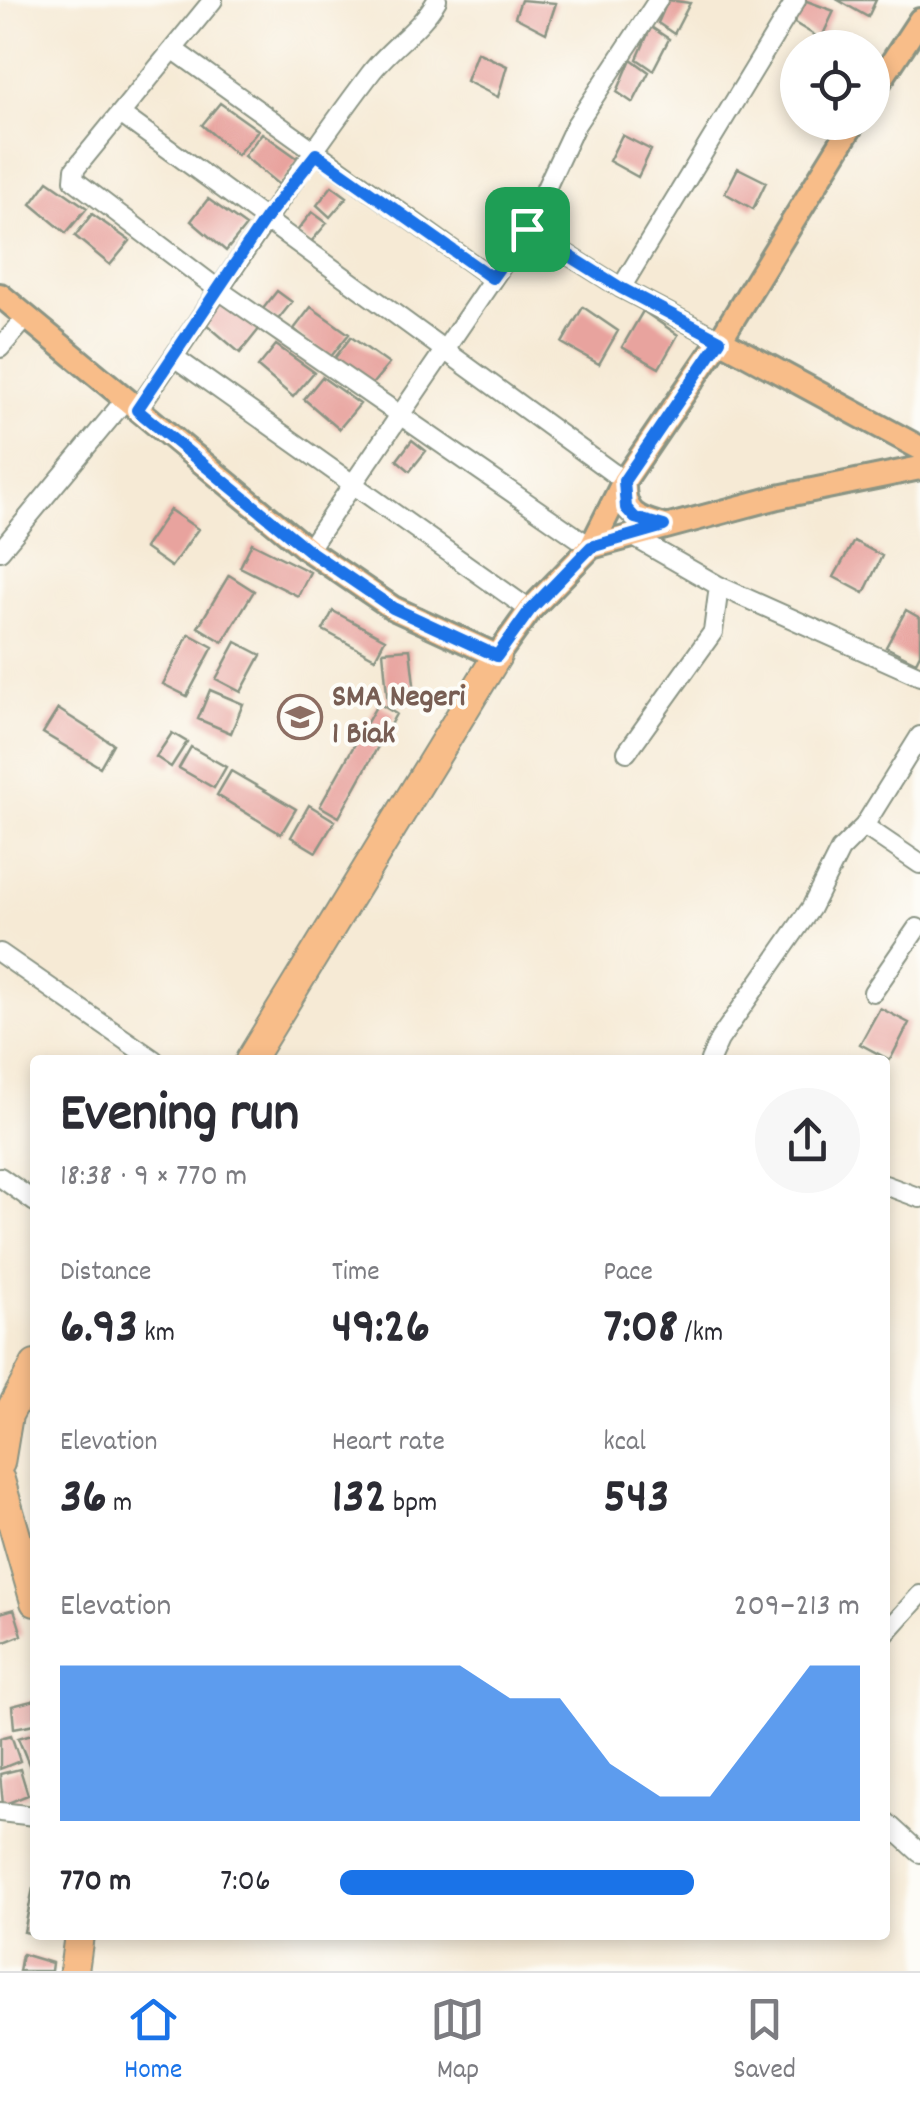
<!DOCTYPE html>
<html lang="en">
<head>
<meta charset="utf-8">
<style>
  :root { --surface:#fff; --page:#f7f7f7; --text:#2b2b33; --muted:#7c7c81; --line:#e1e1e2; --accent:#1a73e8 }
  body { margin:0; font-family:Dekko,sans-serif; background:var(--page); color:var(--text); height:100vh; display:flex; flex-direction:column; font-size:38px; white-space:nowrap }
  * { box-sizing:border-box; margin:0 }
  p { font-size:32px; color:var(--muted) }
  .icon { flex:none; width:55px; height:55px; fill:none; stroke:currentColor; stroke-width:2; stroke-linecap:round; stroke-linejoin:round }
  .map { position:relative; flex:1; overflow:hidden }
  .sheet { position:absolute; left:30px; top:1055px; width:860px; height:885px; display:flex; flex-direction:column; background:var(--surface); border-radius:10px; box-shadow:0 5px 15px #0003 }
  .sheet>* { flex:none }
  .fabs { position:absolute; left:780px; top:30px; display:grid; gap:20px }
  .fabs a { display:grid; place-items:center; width:110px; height:110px; border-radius:50%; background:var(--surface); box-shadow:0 5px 15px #0003; font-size:50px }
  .pin { position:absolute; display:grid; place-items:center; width:85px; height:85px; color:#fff; margin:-42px; border-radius:20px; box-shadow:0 5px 15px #0006 }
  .round { display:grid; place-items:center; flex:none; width:105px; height:105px; border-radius:52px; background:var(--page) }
  .summary { display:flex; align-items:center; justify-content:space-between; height:170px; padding:0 30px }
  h1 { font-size:55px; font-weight:700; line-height:75px }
  .metrics { display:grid; grid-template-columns:repeat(3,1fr); gap:15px; height:170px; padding:10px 30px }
  .metrics div { display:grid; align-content:center }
  .metrics b { font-size:50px; font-weight:700 }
  .metrics small { font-size:28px; font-weight:400 }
  .metrics p { font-size:28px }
  .chart { height:280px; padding:20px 30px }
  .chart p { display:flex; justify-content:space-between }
  .chart svg { width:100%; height:180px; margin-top:10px; fill:var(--accent); opacity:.7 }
  ul { padding:0 30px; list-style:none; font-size:32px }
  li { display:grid; grid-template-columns:160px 120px 1fr; align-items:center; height:75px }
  li i { height:25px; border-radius:12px; background:var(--accent) }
  .menu { display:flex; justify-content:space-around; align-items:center; height:140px; border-top:2px solid var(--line); background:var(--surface); font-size:28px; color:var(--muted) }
  .menu a { display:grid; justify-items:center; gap:5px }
  .menu .on { color:var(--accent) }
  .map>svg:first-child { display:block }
  .building { fill:#e8a39e }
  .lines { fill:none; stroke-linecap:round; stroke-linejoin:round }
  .minor-casing { stroke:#8a9484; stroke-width:22 }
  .major-casing { stroke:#8a9484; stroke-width:28 }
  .highway-casing { stroke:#8a9484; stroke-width:32 }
  .minor { stroke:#fff; stroke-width:18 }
  .major { stroke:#f8bd89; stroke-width:22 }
  .highway { stroke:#f8bd89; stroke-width:28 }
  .route-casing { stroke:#fff; stroke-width:20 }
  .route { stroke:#1a73e8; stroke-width:12 }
  .labels { text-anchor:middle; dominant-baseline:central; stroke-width:8; stroke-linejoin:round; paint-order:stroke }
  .education-label { font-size:32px; font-weight:bold; fill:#785e54; stroke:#fdfcf7; text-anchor:start }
</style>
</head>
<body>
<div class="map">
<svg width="920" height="1971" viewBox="0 0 920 1971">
  <rect width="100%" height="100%" fill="#fdfcf7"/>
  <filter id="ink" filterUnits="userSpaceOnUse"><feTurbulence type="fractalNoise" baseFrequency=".01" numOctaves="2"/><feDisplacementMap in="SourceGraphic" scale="20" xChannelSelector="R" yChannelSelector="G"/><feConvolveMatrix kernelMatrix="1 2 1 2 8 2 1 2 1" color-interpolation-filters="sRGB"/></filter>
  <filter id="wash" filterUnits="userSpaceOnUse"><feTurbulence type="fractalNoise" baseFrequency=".0048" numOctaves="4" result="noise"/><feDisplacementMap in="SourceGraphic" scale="40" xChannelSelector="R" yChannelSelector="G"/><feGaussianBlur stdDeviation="2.25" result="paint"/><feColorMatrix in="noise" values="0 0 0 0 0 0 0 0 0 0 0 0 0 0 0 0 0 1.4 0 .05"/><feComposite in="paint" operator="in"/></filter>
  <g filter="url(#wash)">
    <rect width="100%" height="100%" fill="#f6ead5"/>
    <g id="blocks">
      <path class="building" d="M 521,0 L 556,3 L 546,33 L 515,17 Z
        M 668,0 L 690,3 L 674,34 L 658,23 Z
        M 804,0 L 834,11 L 821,39 L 793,22 Z
        M 838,0 L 876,0 L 868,17 Z
        M 651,27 L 669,39 L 653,70 L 637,59 Z
        M 477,52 L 507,66 L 498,97 L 466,81 Z
        M 631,59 L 649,72 L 633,103 L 617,92 Z
        M 220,103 L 258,130 L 237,155 L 202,125 Z
        M 262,133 L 300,160 L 279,185 L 244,156 Z
        M 622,135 L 651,150 L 638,177 L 609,161 Z
        M 738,168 L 766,182 L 753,209 L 725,193 Z
        M 48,181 L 87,208 L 66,233 L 31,204 Z
        M 332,186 L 347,197 L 330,217 L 317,205 Z
        M 208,199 L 246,226 L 226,251 L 191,221 Z
        M 312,212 L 327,223 L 310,243 L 297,231 Z
        M 92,214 L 130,241 L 110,265 L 75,236 Z
        M 277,291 L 292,302 L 276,322 L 262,310 Z
        M 222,301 L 260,328 L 240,353 L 205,323 Z
        M 311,307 L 349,334 L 329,359 L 294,329 Z
        M 583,307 L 618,331 L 599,364 L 562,343 Z
        M 643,311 L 678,335 L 659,368 L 622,347 Z
        M 351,337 L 389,364 L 368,389 L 334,359 Z
        M 276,345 L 314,372 L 293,397 L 258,367 Z
        M 322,377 L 360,404 L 339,429 L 304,399 Z
        M 412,440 L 426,451 L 410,471 L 397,460 Z
        M 170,510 L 198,529 L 171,567 L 144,548 Z
        M 854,541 L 882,556 L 864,593 L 834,577 Z
        M 252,543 L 310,572 L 298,596 L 240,567 Z
        M 229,575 L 254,591 L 223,642 L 198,627 Z
        M 906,610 L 920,618 L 920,654 L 916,662 L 886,647 Z
        M 333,611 L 385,639 L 375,658 L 323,630 Z
        M 189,634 L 213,647 L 187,696 L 163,684 Z
        M 236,642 L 261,655 L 241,692 L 216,679 Z
        M 410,649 L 416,702 L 388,705 L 383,651 Z
        M 210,690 L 243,704 L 231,733 L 198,719 Z
        M 378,703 L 396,714 L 339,817 L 320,806 Z
        M 58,709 L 113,744 L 100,767 L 43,733 Z
        M 172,733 L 187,742 L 171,767 L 156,757 Z
        M 191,747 L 226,767 L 214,788 L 179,768 Z
        M 231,771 L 296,809 L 281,834 L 217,795 Z
        M 309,805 L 335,821 L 316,852 L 291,837 Z
        M 880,1008 L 909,1023 L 890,1060 L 860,1044 Z
        M 14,1609 L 22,1635 L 0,1644 L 0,1613 Z
        M 35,1700 L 35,1724 L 14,1728 L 12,1706 Z
        M 35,1733 L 35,1765 L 30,1767 L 18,1738 Z
        M 11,1735 L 20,1761 L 0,1769 L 0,1738 Z
        M 20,1769 L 28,1795 L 3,1805 L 0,1774 Z
        M 33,1888 L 35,1888 L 35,1934 L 24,1932 Z
        M 22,1954 L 52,1963 L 51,1971 L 19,1971 Z"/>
    </g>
  </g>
  <g filter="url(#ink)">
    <use href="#blocks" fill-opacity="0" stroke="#8a9484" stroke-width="2.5"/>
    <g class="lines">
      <defs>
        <path id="minor" d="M 213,0 L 75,169 L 74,180 L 219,290 L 591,547
          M 174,50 L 492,278
          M 122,115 L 624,481
          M 527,229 L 575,126 L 658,0
          M 621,288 L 796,0
          M 0,348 L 27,317
          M 174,357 L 530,610
          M 137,410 C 215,298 288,183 370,74 C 390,47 420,30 437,0
          M 632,536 L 719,586 L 920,676
          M 308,550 L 527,229 L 621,288 L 720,340
          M 0,551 L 125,400
          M 627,752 L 713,632 L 719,586
          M 864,826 L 920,864
          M 0,953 L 154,1060
          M 873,992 L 917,928
          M 710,1060 L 719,1040 L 811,908 L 840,850 L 864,826 L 920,736
          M 0,1177 L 35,1202
          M 885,1185 L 920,1198
          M 885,1634 L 920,1595
          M 0,1812 L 35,1816
          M 885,1821 L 920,1853"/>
        <path id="major" d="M 872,93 L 920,20
          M 0,295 L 308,550 L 393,608 L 497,656 L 530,610 L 591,547 L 624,481 L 720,340 L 854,122
          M 720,340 L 920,448
          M 624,481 C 623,513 635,518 664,526
          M 591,547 L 778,497 L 920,468"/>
        <path id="highway" d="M 250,1060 L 497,656
          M 0,1463 L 8,1415 L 35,1365
          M 0,1480 L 35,1602
          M 74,1971 L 79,1935"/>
      </defs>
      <use href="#minor" class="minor-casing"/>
      <use href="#major" class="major-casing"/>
      <use href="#highway" class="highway-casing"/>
      <use href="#minor" class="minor"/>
      <use href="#major" class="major"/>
      <use href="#highway" class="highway"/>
    </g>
  </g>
  <g class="lines" filter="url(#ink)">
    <defs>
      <path id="route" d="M 316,154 L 492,278 L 527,229 L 621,288 L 720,340 L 624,481 L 626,508 L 635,518 L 664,526 L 591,547 L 530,610 L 497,656 L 393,608 L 308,550 L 137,410 L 265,219 Z"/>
    </defs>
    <use href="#route" class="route-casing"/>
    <use href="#route" class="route"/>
  </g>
  <defs>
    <symbol id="school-ring" viewBox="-11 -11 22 22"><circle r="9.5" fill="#fdfcf7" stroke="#8d6e63" stroke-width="1.5"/><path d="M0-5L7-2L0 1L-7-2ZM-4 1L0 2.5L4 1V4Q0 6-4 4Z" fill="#8d6e63"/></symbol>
  </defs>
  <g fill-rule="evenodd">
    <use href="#school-ring" x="275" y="692" width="50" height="50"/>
  </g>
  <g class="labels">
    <g class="education-label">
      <text x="332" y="699">SMA Negeri<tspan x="332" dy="37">1 Biak</tspan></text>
    </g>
  </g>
</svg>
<div class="fabs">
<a><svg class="icon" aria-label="locate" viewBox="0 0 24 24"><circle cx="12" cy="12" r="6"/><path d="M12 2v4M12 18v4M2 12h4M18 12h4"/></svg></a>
</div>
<div class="pin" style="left:527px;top:229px;background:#1e9e55"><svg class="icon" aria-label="arrive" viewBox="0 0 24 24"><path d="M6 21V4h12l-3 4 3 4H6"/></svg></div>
<section class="sheet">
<div class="summary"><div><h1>Evening run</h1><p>18:38 · 9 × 770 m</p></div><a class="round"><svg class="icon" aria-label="share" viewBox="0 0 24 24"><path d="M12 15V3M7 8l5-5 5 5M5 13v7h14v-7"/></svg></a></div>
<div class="metrics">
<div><p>Distance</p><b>6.93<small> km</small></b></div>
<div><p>Time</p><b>49:26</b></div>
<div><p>Pace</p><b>7:08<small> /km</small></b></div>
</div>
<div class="metrics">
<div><p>Elevation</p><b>36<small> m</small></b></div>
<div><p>Heart rate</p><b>132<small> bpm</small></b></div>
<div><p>kcal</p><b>543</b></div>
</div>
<div class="chart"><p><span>Elevation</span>209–213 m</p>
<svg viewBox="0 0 160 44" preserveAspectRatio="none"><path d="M0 44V6L10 6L20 6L30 6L40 6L50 6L60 6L70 6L80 6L90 14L100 14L110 30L120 38L130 38L140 22L150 6L160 6V44z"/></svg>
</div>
<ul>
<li><b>770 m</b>7:06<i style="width:68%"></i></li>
</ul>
</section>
</div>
<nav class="menu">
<a class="on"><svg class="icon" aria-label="home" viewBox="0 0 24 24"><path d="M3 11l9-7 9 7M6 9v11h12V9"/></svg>Home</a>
<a><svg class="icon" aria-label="map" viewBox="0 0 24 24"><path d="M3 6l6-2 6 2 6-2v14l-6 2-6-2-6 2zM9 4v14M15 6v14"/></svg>Map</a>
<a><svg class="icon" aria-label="saved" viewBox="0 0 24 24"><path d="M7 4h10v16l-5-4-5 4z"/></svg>Saved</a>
</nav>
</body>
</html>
